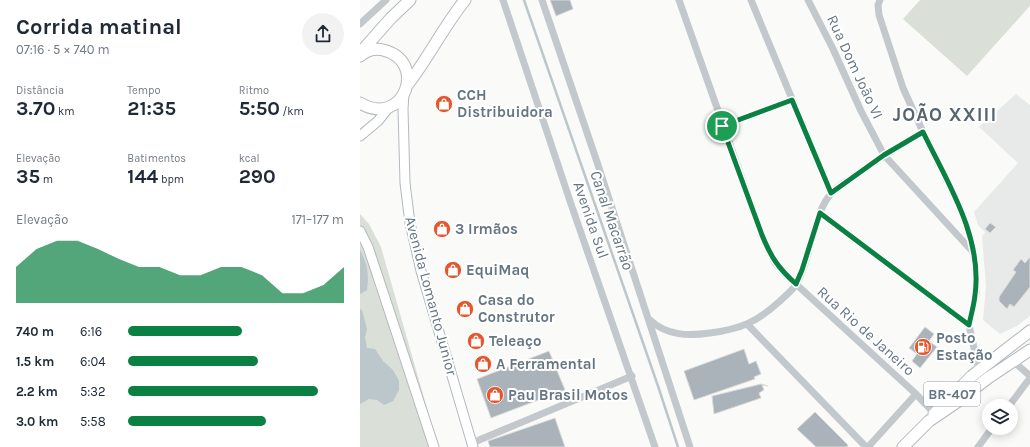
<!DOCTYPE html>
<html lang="pt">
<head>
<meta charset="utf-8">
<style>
  :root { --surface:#fff; --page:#f2f2f3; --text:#1f2937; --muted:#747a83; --accent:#0b8043 }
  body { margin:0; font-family:Karla,sans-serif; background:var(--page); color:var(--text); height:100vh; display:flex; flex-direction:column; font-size:15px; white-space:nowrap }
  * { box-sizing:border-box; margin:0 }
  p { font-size:13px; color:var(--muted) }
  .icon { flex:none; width:22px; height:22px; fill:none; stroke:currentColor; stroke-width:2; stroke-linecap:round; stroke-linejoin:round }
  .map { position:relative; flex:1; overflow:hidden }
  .details { display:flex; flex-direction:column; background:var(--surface); width:360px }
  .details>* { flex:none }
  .tools { position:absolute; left:622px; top:399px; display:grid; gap:8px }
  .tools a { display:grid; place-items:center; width:36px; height:36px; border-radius:50%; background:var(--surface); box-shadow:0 2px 10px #0003; font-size:20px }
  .pin { position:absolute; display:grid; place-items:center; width:34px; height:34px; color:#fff; margin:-17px; border:2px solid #fff; border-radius:50%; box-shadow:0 1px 4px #0007 }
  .round { display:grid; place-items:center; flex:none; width:42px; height:42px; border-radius:21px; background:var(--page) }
  .summary { display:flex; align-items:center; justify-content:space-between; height:68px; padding:0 16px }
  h1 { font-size:22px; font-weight:700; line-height:30px }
  .stats { display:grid; grid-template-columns:repeat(3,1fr); gap:6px; height:68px; padding:4px 16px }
  .stats div { display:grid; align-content:center }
  .stats b { font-size:20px; font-weight:700 }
  .stats small { font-size:11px; font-weight:400 }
  .stats p { font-size:11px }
  .chart { height:112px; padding:8px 16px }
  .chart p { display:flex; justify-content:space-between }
  .chart svg { width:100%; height:72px; margin-top:4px; fill:var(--accent); opacity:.7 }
  ul { padding:0 16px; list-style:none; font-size:13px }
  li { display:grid; grid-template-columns:64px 48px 1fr; align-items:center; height:30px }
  li i { height:10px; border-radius:5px; background:var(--accent) }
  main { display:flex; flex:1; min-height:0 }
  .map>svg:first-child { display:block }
  .built { fill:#e8e9e9 }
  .green { fill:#dadfd7 }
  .water { fill:#bbc7cb }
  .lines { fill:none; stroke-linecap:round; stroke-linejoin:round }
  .stream { stroke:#bbc7cb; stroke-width:2.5 }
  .building { fill:#aab3b9; stroke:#dcdcda }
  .secondary-casing { stroke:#b3babf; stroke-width:11 }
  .trunk-casing { stroke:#b4b9bd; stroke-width:13 }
  .minor { stroke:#c3c8cc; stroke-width:7 }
  .secondary { stroke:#fff; stroke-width:9 }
  .trunk { stroke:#fff; stroke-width:11 }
  .route-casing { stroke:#fff; stroke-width:8 }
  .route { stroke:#0b8043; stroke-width:5 }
  .labels { text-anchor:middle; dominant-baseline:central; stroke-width:4; stroke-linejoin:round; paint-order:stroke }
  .shield { fill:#fff; stroke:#939fa8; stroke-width:1 }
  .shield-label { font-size:14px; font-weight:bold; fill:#657683 }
  .street-label { font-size:15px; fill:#657683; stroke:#fff }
  .poi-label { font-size:15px; font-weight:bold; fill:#657683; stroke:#fff; text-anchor:start }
  .water-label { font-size:16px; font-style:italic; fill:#60757c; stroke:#fff }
  .district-label { font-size:19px; font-weight:bold; letter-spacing:1px; fill:#57646e; stroke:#fff }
</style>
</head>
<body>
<main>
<section class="details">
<div class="summary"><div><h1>Corrida matinal</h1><p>07:16 · 5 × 740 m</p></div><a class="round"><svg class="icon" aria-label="share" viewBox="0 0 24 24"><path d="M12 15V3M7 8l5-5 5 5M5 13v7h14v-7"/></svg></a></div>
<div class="stats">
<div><p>Distância</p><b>3.70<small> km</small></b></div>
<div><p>Tempo</p><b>21:35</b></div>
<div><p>Ritmo</p><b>5:50<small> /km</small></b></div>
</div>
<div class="stats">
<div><p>Elevação</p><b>35<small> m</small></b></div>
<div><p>Batimentos</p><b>144<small> bpm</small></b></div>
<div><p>kcal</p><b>290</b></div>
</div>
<div class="chart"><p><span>Elevação</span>171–177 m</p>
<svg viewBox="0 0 160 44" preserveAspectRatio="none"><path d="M0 44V22L10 11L20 6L30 6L40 11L50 17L60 22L70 22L80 27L90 27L100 22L110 22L120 27L130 38L140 38L150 33L160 22V44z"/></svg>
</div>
<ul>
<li><b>740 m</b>6:16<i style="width:53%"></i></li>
<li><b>1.5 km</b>6:04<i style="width:60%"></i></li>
<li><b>2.2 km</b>5:32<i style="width:88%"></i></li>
<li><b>3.0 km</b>5:58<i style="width:64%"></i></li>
</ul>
</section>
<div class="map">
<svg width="670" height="447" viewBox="0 0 670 447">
  <rect width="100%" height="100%" fill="#fafaf8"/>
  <path class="built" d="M 656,94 L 670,105 L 670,316 L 657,326 L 640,334 L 623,320 L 626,286 L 622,237 L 625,232 L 618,225 L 614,212 L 658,163 L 619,127 Z"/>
  <path class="green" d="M 560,0 L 670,0 L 670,6 L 607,76 L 543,19 Z
    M 0,214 L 9,224 L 21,247 L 78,447 L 0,447 Z"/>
  <path class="water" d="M 0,250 C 8,265 9,274 7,290 L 0,294 Z
    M 0,309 L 2,310 L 7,329 L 5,337 L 7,348 L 15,349 L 23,361 L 33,370 L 39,381 L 39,390 L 33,401 L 24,405 L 17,400 L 9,399 L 0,404 Z"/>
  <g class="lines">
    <path class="stream" d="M 164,0 L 298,386 L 318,447"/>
  </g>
  <path class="building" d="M 190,0 L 210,0 L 213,9 L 196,16 Z
    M 630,223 L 636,227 L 630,233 L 625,229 Z
    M 670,257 L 670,287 L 654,307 L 650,304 L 647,309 L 639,301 L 639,297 L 656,272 L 653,270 L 661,259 L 665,263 Z
    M 565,327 L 574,334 L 569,341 L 577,347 L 560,368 L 552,361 L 557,354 L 549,348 Z
    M 384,349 L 389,364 L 396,361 L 401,374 L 394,377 L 395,379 L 334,400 L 324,371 Z
    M 189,351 L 205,390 L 131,418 L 117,379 Z
    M 401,384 L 408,386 L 402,385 L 404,390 L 399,393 L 401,398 L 354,414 L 352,396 Z
    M 455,412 L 488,445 L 487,447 L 456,447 L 437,429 Z
    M 195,418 L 205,447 L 130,447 L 128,441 Z"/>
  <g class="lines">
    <defs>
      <path id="secondary" d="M 44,94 L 43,109 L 45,183 L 50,223 L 61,271 L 113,447
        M 0,136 L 18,121 L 29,107
        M 0,231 L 8,247 L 19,280 L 74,447"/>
      <path id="trunk" d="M 0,53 L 31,18 L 50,0
        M 0,56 C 6,51 15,48 23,50 C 69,61 44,129 0,103
        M 48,84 C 69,57 84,26 105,0
        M 574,414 L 612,376 L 670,331
        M 543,447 L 569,421 L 597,402 L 628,378 L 670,350"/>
    </defs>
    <use href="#secondary" class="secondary-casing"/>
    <use href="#trunk" class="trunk-casing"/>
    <path class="minor" d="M 143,0 L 211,204 L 295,447
      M 182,0 L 237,162 L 330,447
      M 319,0 L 402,235 L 415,263 L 425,274 L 556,394 L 574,413
      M 391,0 L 471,193
      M 448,0 L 473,49 L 501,111 L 524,155 L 613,252
      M 520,0 L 518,5 L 519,15 L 543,88 L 563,132 L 599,205 L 609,232 L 616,269 L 616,294 L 609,325 L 619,371
      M 0,24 L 26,0
      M 363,126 L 432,100
      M 460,213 L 609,325
      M 290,320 C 307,336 329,336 350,333 C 381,329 397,322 420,301 C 426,295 433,290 437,283 C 444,271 447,256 451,243 C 456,227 459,208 470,195 C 475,187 486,182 494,176 C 516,161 539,146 563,132
      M 388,325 L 506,447
      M 653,361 L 670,376
      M 649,406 L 670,378
      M 112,443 L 272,376
      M 508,447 L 556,394
      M 618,447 L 632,428"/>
    <use href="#secondary" class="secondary"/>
    <use href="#trunk" class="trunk"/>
  </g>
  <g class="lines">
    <defs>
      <path id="route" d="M 432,100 L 471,193 L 524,155 L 563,132 C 587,182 623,237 615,295 C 614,305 611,315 609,325 L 460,213 L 442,270 L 436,284 C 418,268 411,257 402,235 L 362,126 Z"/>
    </defs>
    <use href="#route" class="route-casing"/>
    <use href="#route" class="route"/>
  </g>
  <defs>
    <symbol id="shop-disc" viewBox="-11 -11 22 22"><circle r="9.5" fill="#e4572e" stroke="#fff"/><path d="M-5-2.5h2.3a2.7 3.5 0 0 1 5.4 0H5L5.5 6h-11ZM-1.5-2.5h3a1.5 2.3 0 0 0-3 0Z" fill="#fff"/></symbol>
    <symbol id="fuel-disc" viewBox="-11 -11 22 22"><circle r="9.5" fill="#e4572e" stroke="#fff"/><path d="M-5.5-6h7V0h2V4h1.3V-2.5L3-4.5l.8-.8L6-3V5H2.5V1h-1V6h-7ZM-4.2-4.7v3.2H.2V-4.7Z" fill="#fff"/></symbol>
  </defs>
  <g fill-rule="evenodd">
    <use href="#shop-disc" x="74" y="94" width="20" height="20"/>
    <use href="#shop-disc" x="72" y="219" width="20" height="20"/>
    <use href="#shop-disc" x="83" y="260" width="20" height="20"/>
    <use href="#shop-disc" x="95" y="299" width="20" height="20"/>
    <use href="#shop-disc" x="106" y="331" width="20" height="20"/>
    <use href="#fuel-disc" x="553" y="337" width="20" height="20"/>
    <use href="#shop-disc" x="113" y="354" width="20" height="20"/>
    <use href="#shop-disc" x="125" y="385" width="20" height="20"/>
  </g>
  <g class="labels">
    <rect class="shield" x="564" y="382" width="56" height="24" rx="3"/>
    <g class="shield-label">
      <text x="592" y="394">BR-407</text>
    </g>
    <g class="street-label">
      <text transform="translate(495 67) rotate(65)">Rua Dom João VI</text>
      <text transform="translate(231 220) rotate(71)">Avenida Sul</text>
      <text transform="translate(71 296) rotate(75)">Avenida Lomanto Junior</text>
      <text transform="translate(506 331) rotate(42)">Rua Rio de Janeiro</text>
    </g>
    <g class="poi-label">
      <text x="97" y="95">CCH<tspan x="97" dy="17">Distribuidora</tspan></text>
      <text x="95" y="229">3 Irmãos</text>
      <text x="106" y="270">EquiMaq</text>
      <text x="118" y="300">Casa do<tspan x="118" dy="17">Construtor</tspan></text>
      <text x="576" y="338">Posto<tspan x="576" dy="17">Estação</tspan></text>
      <text x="129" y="341">Teleaço</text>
      <text x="136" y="364">A Ferramental</text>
      <text x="148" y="395">Pau Brasil Motos</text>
    </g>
    <g class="water-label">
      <text transform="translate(252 220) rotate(71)">Canal Macarrão</text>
    </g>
    <g class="district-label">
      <text x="585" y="115">JOÃO XXIII</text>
    </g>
  </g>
</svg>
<div class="tools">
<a><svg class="icon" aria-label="layers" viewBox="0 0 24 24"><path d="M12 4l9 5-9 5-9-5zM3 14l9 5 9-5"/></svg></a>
</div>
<div class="pin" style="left:362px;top:126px;background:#1e9e55"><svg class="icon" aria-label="arrive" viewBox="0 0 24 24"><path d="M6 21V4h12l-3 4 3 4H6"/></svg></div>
</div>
</main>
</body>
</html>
